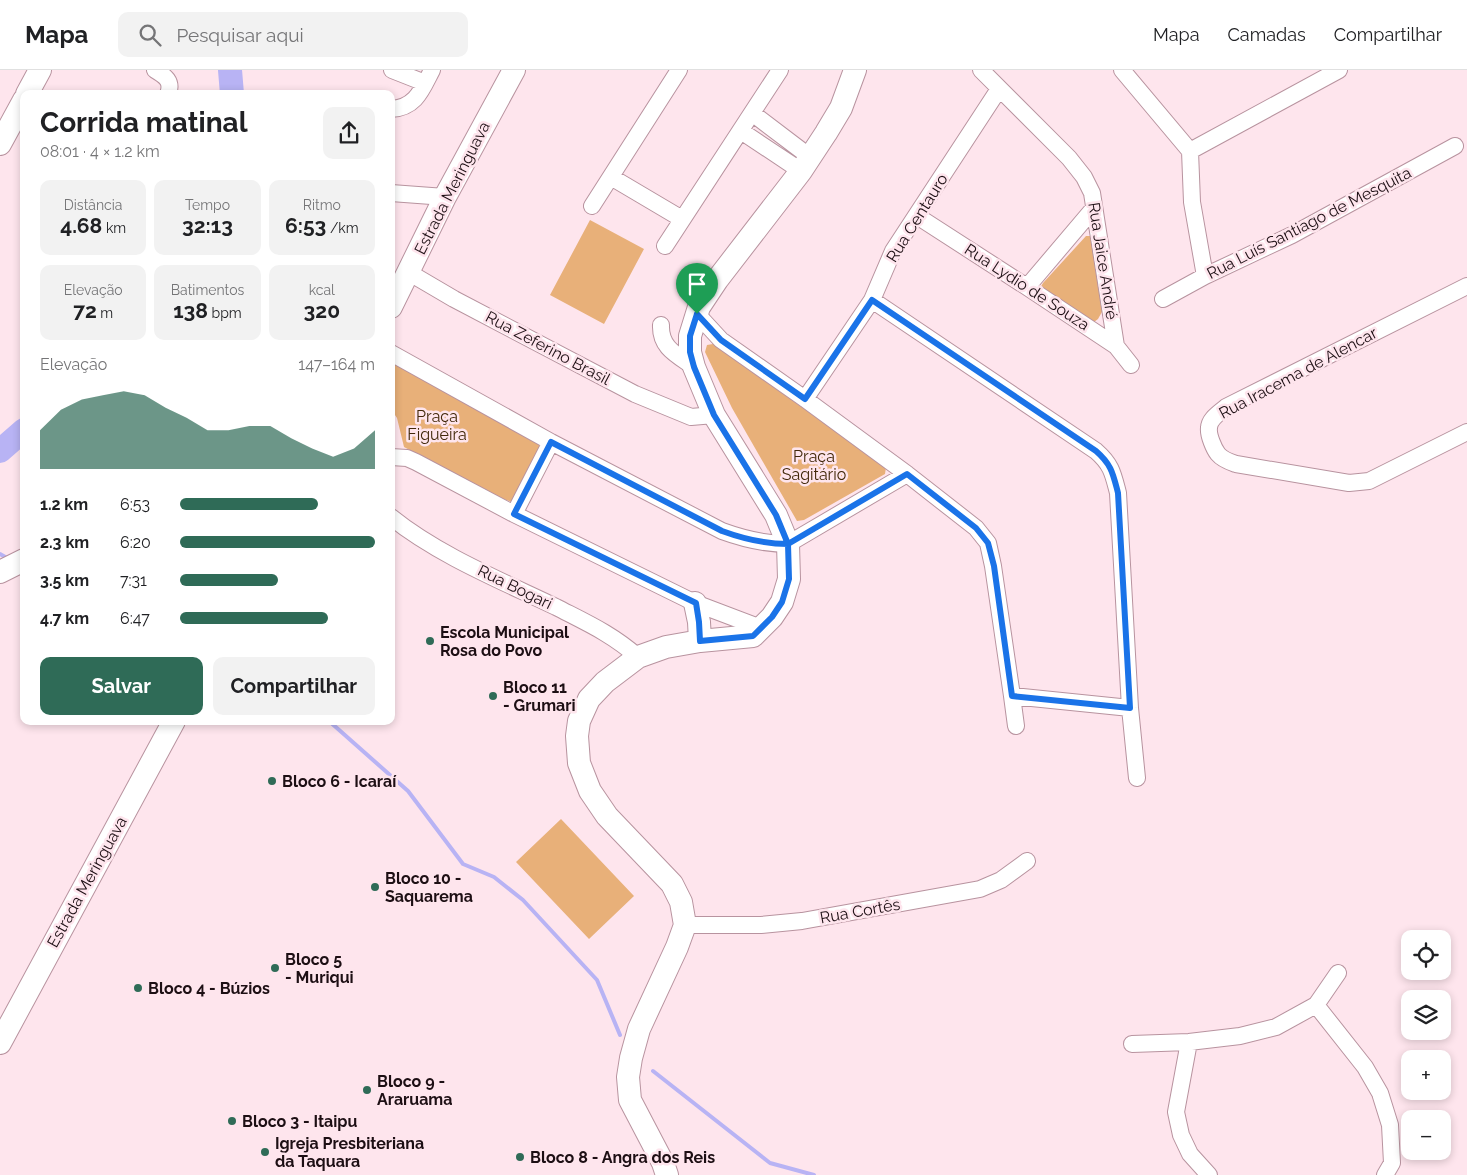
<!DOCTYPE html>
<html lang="pt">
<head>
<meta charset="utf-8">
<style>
  :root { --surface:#fff; --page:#f2f2f2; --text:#202124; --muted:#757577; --line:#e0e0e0; --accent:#2f6b57 }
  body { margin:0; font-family:Raleway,sans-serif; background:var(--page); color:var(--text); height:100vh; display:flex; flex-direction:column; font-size:19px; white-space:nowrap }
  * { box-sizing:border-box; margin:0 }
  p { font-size:16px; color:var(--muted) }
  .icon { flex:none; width:28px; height:28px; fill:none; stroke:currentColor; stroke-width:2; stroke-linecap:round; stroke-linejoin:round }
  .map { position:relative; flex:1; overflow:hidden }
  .panel { position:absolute; left:20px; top:20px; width:375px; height:635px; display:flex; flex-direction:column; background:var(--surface); border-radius:10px; box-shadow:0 2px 8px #0003 }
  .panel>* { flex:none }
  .fabs { position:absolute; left:1401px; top:860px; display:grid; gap:10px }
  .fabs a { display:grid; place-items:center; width:50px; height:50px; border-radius:10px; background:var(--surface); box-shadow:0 2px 8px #0003; font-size:25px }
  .pin { position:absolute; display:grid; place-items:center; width:42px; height:42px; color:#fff; margin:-51px -21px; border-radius:50% 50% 50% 0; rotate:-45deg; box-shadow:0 0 5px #0007 }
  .pin .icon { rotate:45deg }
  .round { display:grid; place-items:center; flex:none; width:52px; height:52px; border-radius:10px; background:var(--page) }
  .summary { display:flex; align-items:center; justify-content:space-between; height:85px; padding:0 20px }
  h1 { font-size:28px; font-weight:700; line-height:38px }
  .stats { display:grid; grid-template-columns:repeat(3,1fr); gap:8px; height:85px; padding:5px 20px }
  .stats div { display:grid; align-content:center; border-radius:10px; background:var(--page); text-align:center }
  .stats b { font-size:21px; font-weight:700 }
  .stats small { font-size:14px; font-weight:400 }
  .stats p { font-size:14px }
  .chart { height:140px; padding:10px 20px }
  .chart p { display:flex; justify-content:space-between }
  .chart svg { width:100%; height:90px; margin-top:5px; fill:var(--accent); opacity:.7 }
  .action { display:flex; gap:10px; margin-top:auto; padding:10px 20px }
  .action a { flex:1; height:58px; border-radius:10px; background:var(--accent); color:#fff; font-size:20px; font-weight:700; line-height:58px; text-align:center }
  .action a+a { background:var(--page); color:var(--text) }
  ul { padding:0 20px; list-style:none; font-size:16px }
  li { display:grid; grid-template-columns:80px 60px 1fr; align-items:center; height:38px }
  li i { height:12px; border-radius:6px; background:var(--accent) }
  header { display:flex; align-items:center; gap:30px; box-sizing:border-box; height:70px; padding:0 25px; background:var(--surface); border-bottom:1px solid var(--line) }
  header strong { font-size:24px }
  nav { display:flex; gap:28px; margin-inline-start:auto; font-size:18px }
  .search { width:350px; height:45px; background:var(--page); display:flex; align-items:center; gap:12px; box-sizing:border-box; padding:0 18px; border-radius:10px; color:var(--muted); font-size:19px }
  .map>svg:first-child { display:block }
  .green { fill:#e8b079 }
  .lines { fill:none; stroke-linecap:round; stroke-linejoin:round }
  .stream { stroke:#b8b3f4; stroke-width:4 }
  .river { stroke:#b8b3f4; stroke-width:24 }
  .street-casing { stroke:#b8939f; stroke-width:18 }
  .secondary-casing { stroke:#b8939f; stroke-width:24 }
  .street { stroke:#fff; stroke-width:16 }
  .secondary { stroke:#fff; stroke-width:22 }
  .route-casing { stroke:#fff; stroke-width:10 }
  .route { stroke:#1a73e8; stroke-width:6 }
  .poi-dot { fill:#2f6b57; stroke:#fee5ed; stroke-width:2 }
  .labels { text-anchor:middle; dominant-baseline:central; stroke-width:5; stroke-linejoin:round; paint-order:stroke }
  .street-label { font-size:16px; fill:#1d0f14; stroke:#fee5ed }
  .park-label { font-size:16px; fill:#42280a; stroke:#fee5ed }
  .poi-label { font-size:16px; font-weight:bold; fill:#1d0f14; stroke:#fee5ed; text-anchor:start }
</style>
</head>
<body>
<header>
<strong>Mapa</strong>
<div class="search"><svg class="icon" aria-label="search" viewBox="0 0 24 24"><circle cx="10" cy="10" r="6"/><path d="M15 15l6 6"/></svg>Pesquisar aqui</div>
<nav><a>Mapa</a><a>Camadas</a><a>Compartilhar</a></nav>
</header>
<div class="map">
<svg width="1467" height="1105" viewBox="0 0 1467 1105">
  <rect width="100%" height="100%" fill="#fee5ed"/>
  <path class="green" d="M 590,150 L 644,179 L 604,254 L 550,225 Z
    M 1086,166 L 1092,166 L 1103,240 L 1098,249 L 1090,255 L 1039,220 L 1043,213 Z
    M 713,274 L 886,397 L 885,404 L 804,450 L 797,451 L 732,338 L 705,282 L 707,275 Z
    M 391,291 L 534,370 L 539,375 L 541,384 L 512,432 L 500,428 L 404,377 L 397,348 L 391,339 Z
    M 561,749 L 634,826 L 589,869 L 516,792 Z"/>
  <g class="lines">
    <path class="stream" d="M 0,484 L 7,488
      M 329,651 L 408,721 L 463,794 L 494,807 L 523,830 L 597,910 L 620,965
      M 653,1001 L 770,1093 L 814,1105"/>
    <path class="river" d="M 230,0 L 232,24
      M 0,381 L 24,360"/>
    <defs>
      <path id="street" d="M 155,0 C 165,6 173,11 168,24
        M 392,0 L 425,13
        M 981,0 L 1069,88 L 1084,107 L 1092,123 L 1116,276
        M 1122,0 L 1190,81 L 1192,132 L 1205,206
        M 391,39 C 416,38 422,19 432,0
        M 752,43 L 810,87
        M 741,61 L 801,101
        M 1190,81 L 1339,0
        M 611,107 L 682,149
        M 391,123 L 445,127
        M 592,136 L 679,0
        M 917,146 L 1027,217 L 1116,276 L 1131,295
        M 665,176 L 780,0
        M 408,202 L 454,229 L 635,324 L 691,347 L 714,345
        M 1467,216 L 1226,337 C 1219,343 1209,349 1209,358 C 1208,365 1214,379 1218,384 C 1223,390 1230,392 1236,394 L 1349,413 L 1369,411 L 1467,362
        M 1027,217 L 1094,138
        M 1163,229 L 1205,206 L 1292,165 L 1455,76
        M 872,230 L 1096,381 C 1112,395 1113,404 1118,423 L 1130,638 L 1137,708
        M 697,244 L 721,270 L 805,329 L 907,404 L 976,458 L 988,473 L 993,496 L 1012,626 L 1130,638
        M 661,255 C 660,278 677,285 694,297
        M 391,283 L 551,372 L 722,461 C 744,469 764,474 788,474 L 907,404
        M 805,329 L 872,230 L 893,181 L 999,19
        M 391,387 L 407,388 L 416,392 L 514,444 L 695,533 L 761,558
        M 514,444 L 551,372
        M 391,447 C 438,485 502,511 556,537 C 587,553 612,564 638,587
        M 1012,626 L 1016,656
        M 685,855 L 761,855 L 802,851 L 980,819 L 1001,810 L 1027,791
        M 1316,935 L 1365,997 L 1380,1023 L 1390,1055 L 1392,1093 L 1385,1105
        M 1189,972 L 1176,1042 L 1181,1065 L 1190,1084 L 1209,1105
        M 1132,974 L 1189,972 L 1240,966 L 1276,957 L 1316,935 L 1338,903"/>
      <path id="secondary" d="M 27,24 L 40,0
        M 0,74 L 24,30
        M 391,237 L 445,127 L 514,0
        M 0,502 L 24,490
        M 695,533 L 699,552 L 700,571
        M 0,973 L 174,651
        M 667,1105 L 663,1093 L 630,1030 L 628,1007 L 631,988 L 639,959 L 677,877 L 685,855 L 681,832 L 672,814 L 607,746 L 590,721 L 579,693 L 577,666 L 579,651 L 589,629 L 605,612 L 638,587 L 666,577 L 700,571 L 753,566 L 772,547 L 782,532 L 789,509 L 788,474 L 776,445 L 714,345 L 694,297 L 690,282 L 690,266 L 699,237 L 717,210 L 801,101 L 826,63 L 841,38 L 855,0"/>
    </defs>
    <use href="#street" class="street-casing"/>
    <use href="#secondary" class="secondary-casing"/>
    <use href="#street" class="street"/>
    <use href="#secondary" class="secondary"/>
  </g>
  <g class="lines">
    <defs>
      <path id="route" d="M 697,244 L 690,266 L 690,282 L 694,297 L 714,345 L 776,445 L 788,474 C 764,474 744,469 722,461 L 551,372 L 514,444 L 696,533 L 699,552 L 700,571 L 753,566 L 772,547 L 782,532 L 789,509 L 788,474 L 907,404 L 976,458 L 988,473 L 994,496 L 1012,626 L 1130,638 L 1118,423 C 1113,404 1112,395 1096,381 L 872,230 L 805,329 L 721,270 L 697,244"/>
    </defs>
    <use href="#route" class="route-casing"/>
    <use href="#route" class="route"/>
  </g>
  <g class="poi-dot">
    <circle cx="430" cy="571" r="5"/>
    <circle cx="493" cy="626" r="5"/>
    <circle cx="272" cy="711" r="5"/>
    <circle cx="375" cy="817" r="5"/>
    <circle cx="275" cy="898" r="5"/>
    <circle cx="138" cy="918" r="5"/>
    <circle cx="367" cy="1020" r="5"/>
    <circle cx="232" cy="1051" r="5"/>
    <circle cx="265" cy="1082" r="5"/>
    <circle cx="520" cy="1087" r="5"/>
  </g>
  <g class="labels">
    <g class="street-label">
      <text transform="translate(452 118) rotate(-63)">Estrada Meringuava</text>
      <text transform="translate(917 148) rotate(-58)">Rua Centauro</text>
      <text transform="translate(1309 153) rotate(-27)">Rua Luís Santiago de Mesquita</text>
      <text transform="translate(1103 191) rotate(81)">Rua Jaice André</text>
      <text transform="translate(1027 217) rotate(33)">Rua Lydio de Souza</text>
      <text transform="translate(548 278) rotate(28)">Rua Zeferino Brasil</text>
      <text transform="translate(1298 303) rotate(-28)">Rua Iracema de Alencar</text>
      <text transform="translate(515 517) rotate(26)">Rua Bogari</text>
      <text transform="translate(87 812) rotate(-61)">Estrada Meringuava</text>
      <text transform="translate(860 841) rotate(-10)">Rua Cortês</text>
    </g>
    <g class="park-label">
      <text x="437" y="346">Praça<tspan x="437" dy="18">Figueira</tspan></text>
      <text x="814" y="386">Praça<tspan x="814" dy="18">Sagitário</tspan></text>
    </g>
    <g class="poi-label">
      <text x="440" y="562">Escola Municipal<tspan x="440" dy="18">Rosa do Povo</tspan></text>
      <text x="503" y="617">Bloco 11<tspan x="503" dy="18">- Grumari</tspan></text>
      <text x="282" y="711">Bloco 6 - Icaraí</text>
      <text x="385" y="808">Bloco 10 -<tspan x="385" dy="18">Saquarema</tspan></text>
      <text x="285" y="889">Bloco 5<tspan x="285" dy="18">- Muriqui</tspan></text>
      <text x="148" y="918">Bloco 4 - Búzios</text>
      <text x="377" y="1011">Bloco 9 -<tspan x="377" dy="18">Araruama</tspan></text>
      <text x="242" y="1051">Bloco 3 - Itaipu</text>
      <text x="275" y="1073">Igreja Presbiteriana<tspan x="275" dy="18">da Taquara</tspan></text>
      <text x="530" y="1087">Bloco 8 - Angra dos Reis</text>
    </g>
  </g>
</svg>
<div class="fabs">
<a><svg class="icon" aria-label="locate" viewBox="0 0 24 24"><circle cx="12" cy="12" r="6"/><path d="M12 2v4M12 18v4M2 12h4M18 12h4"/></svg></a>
<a><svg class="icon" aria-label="layers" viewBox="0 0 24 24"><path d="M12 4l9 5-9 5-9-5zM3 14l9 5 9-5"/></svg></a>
<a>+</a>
<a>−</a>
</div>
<div class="pin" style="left:697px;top:244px;background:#1e9e55"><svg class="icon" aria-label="arrive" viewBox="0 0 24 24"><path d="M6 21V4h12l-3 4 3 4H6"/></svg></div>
<section class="panel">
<div class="summary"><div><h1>Corrida matinal</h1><p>08:01 · 4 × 1.2 km</p></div><a class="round"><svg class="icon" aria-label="share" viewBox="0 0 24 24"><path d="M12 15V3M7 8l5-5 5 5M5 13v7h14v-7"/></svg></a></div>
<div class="stats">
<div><p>Distância</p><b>4.68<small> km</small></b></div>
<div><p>Tempo</p><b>32:13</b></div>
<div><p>Ritmo</p><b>6:53<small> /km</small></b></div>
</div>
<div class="stats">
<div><p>Elevação</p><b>72<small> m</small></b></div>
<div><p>Batimentos</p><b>138<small> bpm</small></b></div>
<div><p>kcal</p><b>320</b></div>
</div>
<div class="chart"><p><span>Elevação</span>147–164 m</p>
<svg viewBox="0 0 160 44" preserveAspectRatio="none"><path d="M0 44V25L10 15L20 10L30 8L40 6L50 8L60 14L70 19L80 25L90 25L100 23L110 23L120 29L130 34L140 38L150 34L160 25V44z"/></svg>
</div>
<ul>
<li><b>1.2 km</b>6:53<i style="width:71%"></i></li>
<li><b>2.3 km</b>6:20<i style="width:100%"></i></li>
<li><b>3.5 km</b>7:31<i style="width:50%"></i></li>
<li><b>4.7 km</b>6:47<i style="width:76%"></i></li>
</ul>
<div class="action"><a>Salvar</a><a>Compartilhar</a></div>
</section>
</div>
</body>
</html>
